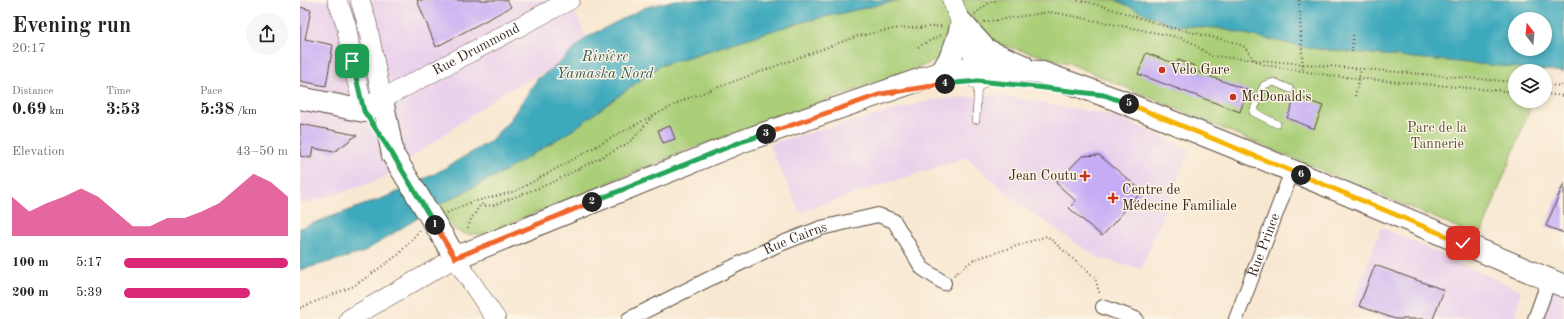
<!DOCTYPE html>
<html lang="en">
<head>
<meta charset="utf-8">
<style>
  :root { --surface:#fff; --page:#f6f6f6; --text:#202124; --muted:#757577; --accent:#db2777 }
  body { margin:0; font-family:"Old Standard TT",serif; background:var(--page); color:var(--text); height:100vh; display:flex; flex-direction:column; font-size:15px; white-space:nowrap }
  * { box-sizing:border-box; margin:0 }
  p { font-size:13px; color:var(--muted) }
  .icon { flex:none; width:22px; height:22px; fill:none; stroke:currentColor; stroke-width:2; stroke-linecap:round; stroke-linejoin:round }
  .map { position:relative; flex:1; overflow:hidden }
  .drawer { display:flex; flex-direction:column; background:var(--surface); width:300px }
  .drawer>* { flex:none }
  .needle { width:26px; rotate:344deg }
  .buttons { position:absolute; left:1208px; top:12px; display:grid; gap:8px }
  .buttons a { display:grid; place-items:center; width:44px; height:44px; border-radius:50%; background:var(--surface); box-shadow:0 2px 6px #0003; font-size:20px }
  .pin { position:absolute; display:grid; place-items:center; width:34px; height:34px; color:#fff; margin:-17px; border-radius:8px; box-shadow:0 2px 6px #0006 }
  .km { position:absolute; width:20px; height:20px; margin:-10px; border-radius:50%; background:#222; color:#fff; font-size:11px; line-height:20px; text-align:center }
  .round { display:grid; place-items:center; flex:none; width:42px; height:42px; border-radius:21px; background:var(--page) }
  .headline { display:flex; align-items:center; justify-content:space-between; height:68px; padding:0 12px }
  h1 { font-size:22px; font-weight:800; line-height:30px }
  .metrics { display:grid; grid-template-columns:repeat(3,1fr); gap:6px; height:68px; padding:4px 12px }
  .metrics div { display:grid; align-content:center }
  .metrics b { font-size:17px; font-weight:800 }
  .metrics small { font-size:11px; font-weight:400 }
  .metrics p { font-size:11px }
  .chart { height:112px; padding:8px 12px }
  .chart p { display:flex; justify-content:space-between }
  .chart svg { width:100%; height:72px; margin-top:4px; fill:var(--accent); opacity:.7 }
  ul { padding:0 12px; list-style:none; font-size:13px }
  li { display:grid; grid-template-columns:64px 48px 1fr; align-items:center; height:30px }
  li i { height:10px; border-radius:5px; background:var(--accent) }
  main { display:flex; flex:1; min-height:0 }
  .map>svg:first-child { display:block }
  .built { fill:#ead1ec }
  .green { fill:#abcf79; stroke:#737c4c }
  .water { fill:#3ca9bc; stroke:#3c6a6d; fill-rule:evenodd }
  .building { fill:#c5acf5 }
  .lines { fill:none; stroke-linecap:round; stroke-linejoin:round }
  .lane-casing { stroke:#574639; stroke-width:8 }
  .street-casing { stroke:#574639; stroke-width:16 }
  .secondary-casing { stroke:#574639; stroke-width:20 }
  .primary-casing { stroke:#574639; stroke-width:24 }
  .path { stroke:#574639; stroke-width:2; stroke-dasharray:1 3; stroke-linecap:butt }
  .lane { stroke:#fff; stroke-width:7 }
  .street { stroke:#fff; stroke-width:14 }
  .secondary { stroke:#fff; stroke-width:19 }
  .primary { stroke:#fff; stroke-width:22 }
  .primary-bridge-casing { stroke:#574639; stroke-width:24; stroke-linecap:butt }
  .primary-bridge { stroke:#fff; stroke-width:22 }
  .split-1-casing { stroke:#fff; stroke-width:8 }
  .split-2-casing { stroke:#fff; stroke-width:8 }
  .split-3-casing { stroke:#fff; stroke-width:8 }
  .split-4-casing { stroke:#fff; stroke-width:8 }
  .split-5-casing { stroke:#fff; stroke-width:8 }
  .split-6-casing { stroke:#fff; stroke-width:8 }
  .split-7-casing { stroke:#fff; stroke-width:8 }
  .split-1 { stroke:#22a559; stroke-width:5 }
  .split-2 { stroke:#f0652b; stroke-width:5 }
  .split-3 { stroke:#22a559; stroke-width:5 }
  .split-4 { stroke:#f0652b; stroke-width:5 }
  .split-5 { stroke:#22a559; stroke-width:5 }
  .split-6 { stroke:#f5b400; stroke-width:5 }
  .split-7 { stroke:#f5b400; stroke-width:5 }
  .poi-dot { fill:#c8321e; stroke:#fcf5e5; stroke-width:1.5 }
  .labels { text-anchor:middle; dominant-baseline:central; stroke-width:3; stroke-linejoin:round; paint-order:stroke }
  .street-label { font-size:14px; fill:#3b2a1e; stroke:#fcf5e5 }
  .poi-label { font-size:14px; fill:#3b2a1e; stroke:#fcf5e5; text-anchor:start }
  .park-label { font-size:14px; fill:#575335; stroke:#fcf5e5 }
  .water-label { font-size:15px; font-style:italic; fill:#3b5d5d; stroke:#fcf5e5 }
</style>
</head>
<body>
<main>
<section class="drawer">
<div class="headline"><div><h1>Evening run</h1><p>20:17</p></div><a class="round"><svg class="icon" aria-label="share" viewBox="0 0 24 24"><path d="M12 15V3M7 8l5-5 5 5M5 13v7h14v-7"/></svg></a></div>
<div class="metrics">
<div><p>Distance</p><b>0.69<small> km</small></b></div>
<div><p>Time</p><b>3:53</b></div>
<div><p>Pace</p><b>5:38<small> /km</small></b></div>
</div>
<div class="chart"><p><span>Elevation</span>43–50 m</p>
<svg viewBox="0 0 160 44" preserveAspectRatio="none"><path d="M0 44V20L10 29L20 24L30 20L40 15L50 20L60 29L70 38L80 38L90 33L100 33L110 29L120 24L130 15L140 6L150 11L160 20V44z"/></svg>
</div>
<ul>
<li><b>100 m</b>5:17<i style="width:100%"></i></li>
<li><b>200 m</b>5:39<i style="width:77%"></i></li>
</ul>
</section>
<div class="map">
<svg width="1264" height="319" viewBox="0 0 1264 319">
  <rect width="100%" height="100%" fill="#fcf5e5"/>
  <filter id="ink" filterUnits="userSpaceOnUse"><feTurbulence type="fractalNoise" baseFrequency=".025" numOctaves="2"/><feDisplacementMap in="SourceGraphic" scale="8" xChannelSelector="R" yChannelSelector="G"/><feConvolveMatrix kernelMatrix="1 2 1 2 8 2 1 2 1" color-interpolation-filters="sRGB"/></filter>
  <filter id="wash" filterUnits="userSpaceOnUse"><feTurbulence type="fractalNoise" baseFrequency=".012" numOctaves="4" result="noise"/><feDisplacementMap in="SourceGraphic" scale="16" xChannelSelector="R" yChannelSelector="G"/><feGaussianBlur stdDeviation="0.9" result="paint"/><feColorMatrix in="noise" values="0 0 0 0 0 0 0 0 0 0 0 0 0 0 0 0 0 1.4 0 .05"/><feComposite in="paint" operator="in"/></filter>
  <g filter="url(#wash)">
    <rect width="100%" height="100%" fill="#f8e8d2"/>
    <path class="built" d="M 0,0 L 268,0 L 287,37 L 256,66 L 204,92 L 80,180 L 0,205 Z
      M 696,95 L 815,116 L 890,149 L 841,269 L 798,258 L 720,205 L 667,157 L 500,212 L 469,144 L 632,100 Z
      M 1081,227 L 1221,291 L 1215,319 L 1085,319 L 1052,306 Z
      M 1252,285 L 1264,290 L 1264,319 L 1239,319 Z"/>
    <path class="green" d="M 599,0 L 815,0 L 871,25 L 917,28 L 1009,48 L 1245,70 L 1215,71 L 1215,101 L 1233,101 L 1180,237 L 768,63 L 698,44 L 689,40 L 670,15 L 657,21 L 642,58 L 617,68 L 385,151 L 187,233 C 155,238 154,230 137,206 L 207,170 L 274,129 L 359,66 L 494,24 Z"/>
    <path class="water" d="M 375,0 L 599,0 L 494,24 L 359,66 L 274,129 L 207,170 L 137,206 L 62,253 L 0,270 L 0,228 L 91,195 L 138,172 L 189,142 L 209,121 L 238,78 L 256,66 L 287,37 L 344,8 Z
      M 815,0 L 1264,0 L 1264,72 L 1009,48 L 917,28 L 871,25 ZM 1215,19 L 1245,19 L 1245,49 L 1215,49 Z"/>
    <g id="blocks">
      <path class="building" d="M 117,0 L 207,0 L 211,7 L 136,47 Z
        M 0,7 L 11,10 L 5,39 L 33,45 L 26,86 L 0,81 Z
        M 846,53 L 876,64 L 878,60 L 895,66 L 893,70 L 952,92 L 949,102 L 944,100 L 940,112 L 838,74 Z
        M 996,96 L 1023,106 L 1014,129 L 987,118 Z
        M 0,124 L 57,135 L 34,152 L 13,148 L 11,158 L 0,156 Z
        M 370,126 L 375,139 L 363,143 L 358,130 Z
        M 799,155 L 842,191 L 802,236 L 769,208 L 776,201 L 756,183 L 782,156 Z
        M 1264,183 L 1264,233 L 1246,226 Z
        M 1075,265 L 1144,290 L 1133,319 L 1095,319 L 1059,306 Z"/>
    </g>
  </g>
  <g filter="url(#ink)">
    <use href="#blocks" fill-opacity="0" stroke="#574639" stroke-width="1"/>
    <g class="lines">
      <defs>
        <path id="lane" d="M 676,120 L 678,81
          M 977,124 L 953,112 L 964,85 L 974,82 L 990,89"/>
        <g id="street">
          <path d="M 803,307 L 836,319"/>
          <path id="s1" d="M 329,319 L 475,246 L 521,228 L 578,215 L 594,221 L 622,268 L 644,283"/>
          <path id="s2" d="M 936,319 L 992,171"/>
          <path d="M 1235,319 L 1249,280"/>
        </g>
        <g id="secondary">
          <path d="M 37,0 L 46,24 L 52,61 L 64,111"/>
          <path id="s3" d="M 60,0 L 67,23 L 82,99 L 270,0"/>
          <path d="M 652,0 L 678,68 L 678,81"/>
          <path d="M 49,319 L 155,258 L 196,319"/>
        </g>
        <path id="primary" d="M 662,23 L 686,50 L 723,66
          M 642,72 C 653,55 657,43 662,23
          M 0,98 L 64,111 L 82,99 L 93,155
          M 143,237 L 155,258 L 443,141 L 642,72 L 660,69 L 678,68 L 740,72 L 815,99 L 964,159 L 1264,286"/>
      </defs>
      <use href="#lane" class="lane-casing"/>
      <use href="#street" class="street-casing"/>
      <use href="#secondary" class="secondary-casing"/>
      <use href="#primary" class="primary-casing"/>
      <path class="path" d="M 778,0 L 802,6 L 865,26 L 933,42 L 945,47 L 954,60 L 965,65 L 1033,76 L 1215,92
        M 999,0 L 1003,72
        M 675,14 L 690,2 L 698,0
        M 684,22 L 749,12 L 762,14 L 882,38 L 892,43 L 911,56 L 1215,82
        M 618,47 L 641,35
        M 1052,52 L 1053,34
        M 1245,85 L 1264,86
        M 1245,94 L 1264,96
        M 1055,96 L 1061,69
        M 147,213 L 169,203 L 216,191 L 331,127 L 386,99 L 558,36 L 593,29 L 644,26
        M 168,228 L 171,219 L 181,204 L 186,206 L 194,205 L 251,183 L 325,145 L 334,138 L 352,117
        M 654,275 L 673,260 L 747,236 L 795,278 L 800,295
        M 0,308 L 54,286 L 98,255 L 120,230"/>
      <use href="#lane" class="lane"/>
      <use href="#street" class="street"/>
      <use href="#secondary" class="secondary"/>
      <use href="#primary" class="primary"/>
      <defs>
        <path id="primary-bridge" d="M 93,155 L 143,237"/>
      </defs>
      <use href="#primary-bridge" class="primary-bridge-casing"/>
      <use href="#primary-bridge" class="primary-bridge"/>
    </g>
  </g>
  <g class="lines" filter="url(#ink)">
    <defs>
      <path id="split-1" d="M 52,61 L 64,111 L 93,155 L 135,225"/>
      <path id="split-2" d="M 135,225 L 155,258 L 292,202"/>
      <path id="split-3" d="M 292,202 L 443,141 L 466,134"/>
      <path id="split-4" d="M 466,134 L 581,94 L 645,84"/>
      <path id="split-5" d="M 645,84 L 678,81 L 728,86 L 804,95 L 829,104"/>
      <path id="split-6" d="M 829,104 L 1001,175"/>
      <path id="split-7" d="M 1001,175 L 1163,243"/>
    </defs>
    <use href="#split-1" class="split-1-casing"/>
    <use href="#split-2" class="split-2-casing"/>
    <use href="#split-3" class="split-3-casing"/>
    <use href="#split-4" class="split-4-casing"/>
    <use href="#split-5" class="split-5-casing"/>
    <use href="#split-6" class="split-6-casing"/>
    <use href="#split-7" class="split-7-casing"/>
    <use href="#split-1" class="split-1"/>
    <use href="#split-2" class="split-2"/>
    <use href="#split-3" class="split-3"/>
    <use href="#split-4" class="split-4"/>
    <use href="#split-5" class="split-5"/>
    <use href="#split-6" class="split-6"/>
    <use href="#split-7" class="split-7"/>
  </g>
  <g class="poi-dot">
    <circle cx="862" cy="70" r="4"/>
    <circle cx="933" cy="97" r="4"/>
    <path d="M783 170h4v4h4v4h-4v4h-4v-4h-4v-4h4z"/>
    <path d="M811 192h4v4h4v4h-4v4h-4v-4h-4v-4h4z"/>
  </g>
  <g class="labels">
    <g class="street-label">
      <text stroke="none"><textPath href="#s3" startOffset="208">Rue Drummond</textPath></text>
      <text stroke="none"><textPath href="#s1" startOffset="185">Rue Cairns</textPath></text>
      <text stroke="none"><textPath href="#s2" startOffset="79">Rue Prince</textPath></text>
    </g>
    <g class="poi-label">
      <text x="870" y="70">Velo Gare</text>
      <text x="941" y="97">McDonald's</text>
      <text x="777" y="176" text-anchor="end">Jean Coutu</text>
      <text x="822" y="190">Centre de<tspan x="822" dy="16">Médecine Familiale</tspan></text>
    </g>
    <g class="park-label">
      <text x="1137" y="128">Parc de la<tspan x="1137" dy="16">Tannerie</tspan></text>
    </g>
    <g class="water-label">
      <text x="305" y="57">Rivière<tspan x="305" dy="17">Yamaska Nord</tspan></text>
    </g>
  </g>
</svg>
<div class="buttons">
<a><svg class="needle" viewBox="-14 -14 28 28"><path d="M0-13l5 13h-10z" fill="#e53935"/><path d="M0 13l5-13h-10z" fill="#757577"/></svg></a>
<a><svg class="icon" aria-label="layers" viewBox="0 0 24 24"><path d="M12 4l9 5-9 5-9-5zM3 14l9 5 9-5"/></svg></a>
</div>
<div class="pin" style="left:52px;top:61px;background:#1e9e55"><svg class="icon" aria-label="arrive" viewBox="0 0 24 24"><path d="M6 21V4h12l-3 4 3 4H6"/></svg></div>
<div class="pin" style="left:1163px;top:243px;background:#d93025"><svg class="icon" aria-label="check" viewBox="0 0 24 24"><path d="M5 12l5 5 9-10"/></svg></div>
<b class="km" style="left:135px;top:225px">1</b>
<b class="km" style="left:292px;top:202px">2</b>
<b class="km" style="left:466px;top:134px">3</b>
<b class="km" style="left:645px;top:84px">4</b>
<b class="km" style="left:829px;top:104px">5</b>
<b class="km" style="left:1001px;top:175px">6</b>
</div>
</main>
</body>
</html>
